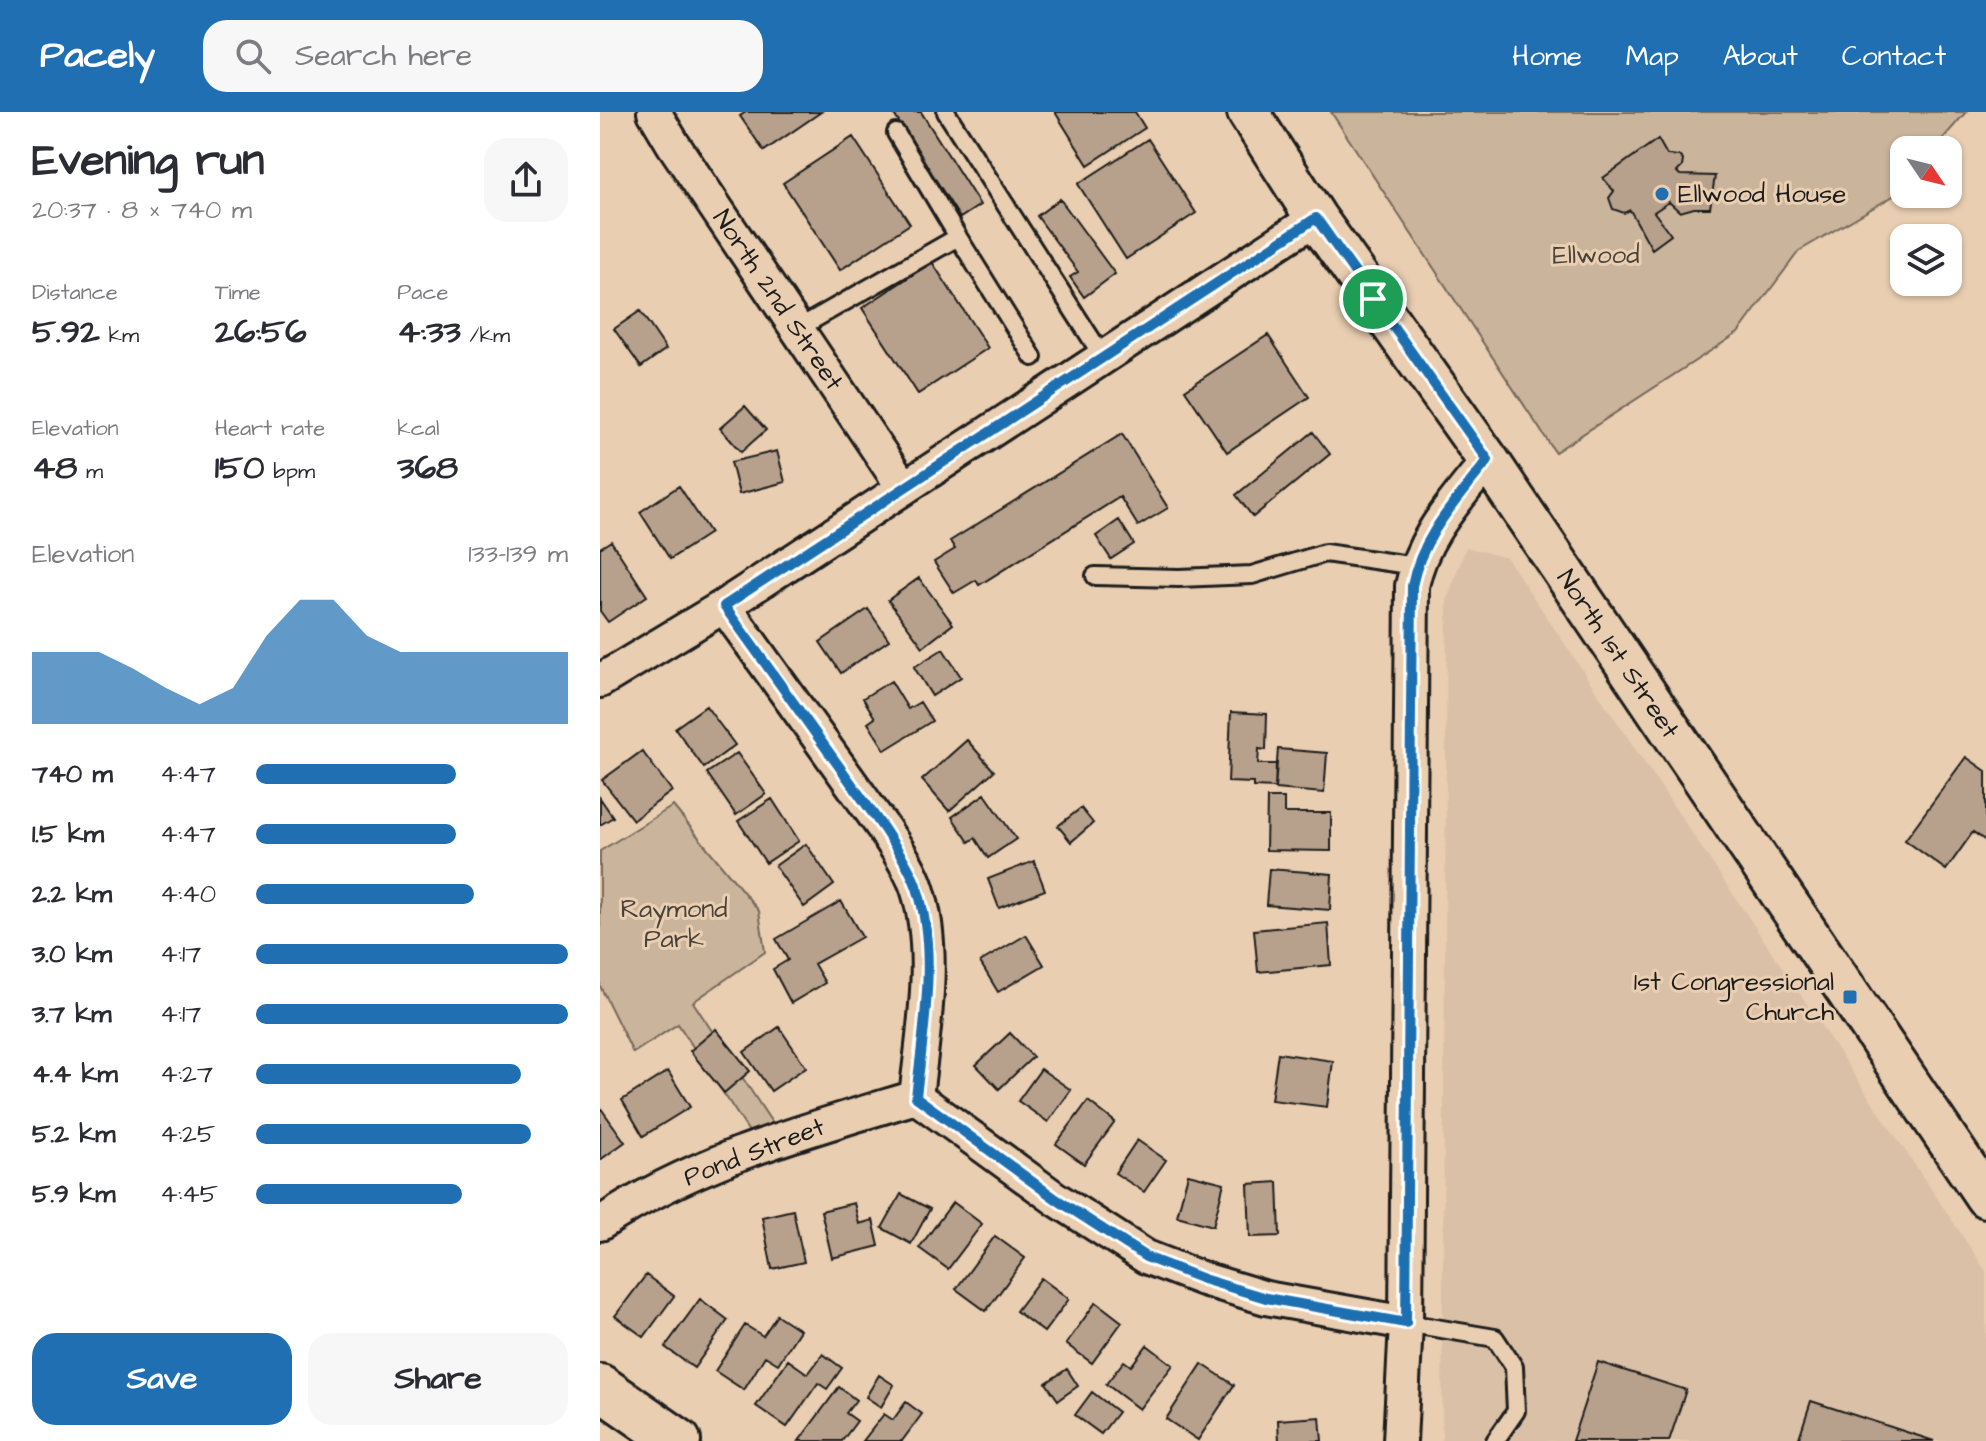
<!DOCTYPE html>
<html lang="en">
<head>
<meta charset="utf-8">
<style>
  :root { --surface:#fff; --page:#f7f7f7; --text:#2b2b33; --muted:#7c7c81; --accent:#1f6fb2 }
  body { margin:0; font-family:"Architects Daughter",sans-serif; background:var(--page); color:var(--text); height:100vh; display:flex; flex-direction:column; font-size:30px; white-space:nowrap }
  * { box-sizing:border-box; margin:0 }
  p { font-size:26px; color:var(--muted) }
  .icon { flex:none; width:44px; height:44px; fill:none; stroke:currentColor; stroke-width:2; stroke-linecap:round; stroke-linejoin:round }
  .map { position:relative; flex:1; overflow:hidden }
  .sheet { display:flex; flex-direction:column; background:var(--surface); width:600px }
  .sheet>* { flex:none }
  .needle { width:52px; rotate:125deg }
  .controls { position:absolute; left:1290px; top:24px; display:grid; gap:16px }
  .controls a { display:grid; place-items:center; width:72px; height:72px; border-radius:16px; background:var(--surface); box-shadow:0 2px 6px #0004; font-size:40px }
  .pin { position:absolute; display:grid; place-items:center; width:68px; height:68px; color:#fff; margin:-34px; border:4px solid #fff; border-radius:50%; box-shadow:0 2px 8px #0007 }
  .round { display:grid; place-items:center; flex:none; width:84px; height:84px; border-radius:24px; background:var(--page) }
  .overview { display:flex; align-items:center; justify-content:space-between; height:136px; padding:0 32px }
  h1 { font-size:44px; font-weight:700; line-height:60px }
  .metrics { display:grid; grid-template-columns:repeat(3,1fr); gap:12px; height:136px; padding:8px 32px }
  .metrics div { display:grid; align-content:center }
  .metrics b { font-size:34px; font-weight:700 }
  .metrics small { font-size:22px; font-weight:400 }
  .metrics p { font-size:22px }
  .chart { height:224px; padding:16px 32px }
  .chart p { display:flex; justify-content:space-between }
  .chart svg { width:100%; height:144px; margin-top:8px; fill:var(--accent); opacity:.7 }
  .button { display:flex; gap:16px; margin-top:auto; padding:16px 32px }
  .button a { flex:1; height:92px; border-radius:24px; background:var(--accent); color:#fff; font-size:32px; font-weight:700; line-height:92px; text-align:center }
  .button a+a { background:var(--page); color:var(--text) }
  ul { padding:0 32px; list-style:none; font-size:26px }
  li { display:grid; grid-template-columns:128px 96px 1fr; align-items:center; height:60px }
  li i { height:20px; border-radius:10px; background:var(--accent) }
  header { display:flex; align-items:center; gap:48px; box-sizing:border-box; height:112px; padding:0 40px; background:var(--accent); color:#fff }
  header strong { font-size:38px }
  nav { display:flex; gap:44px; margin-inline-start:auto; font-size:28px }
  .search { width:560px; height:72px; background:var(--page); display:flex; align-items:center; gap:20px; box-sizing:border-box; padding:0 28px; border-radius:24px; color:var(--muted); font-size:30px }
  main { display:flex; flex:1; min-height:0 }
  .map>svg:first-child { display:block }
  .built { fill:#dac0a6 }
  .green { fill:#cbb49c; stroke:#74685c; stroke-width:2 }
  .building { fill:#b7a18c; stroke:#1c1c1c; stroke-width:2 }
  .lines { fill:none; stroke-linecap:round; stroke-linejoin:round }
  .service-casing { stroke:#1c1c1c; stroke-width:22 }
  .minor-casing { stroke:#1c1c1c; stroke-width:38 }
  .tertiary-casing { stroke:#1c1c1c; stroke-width:46 }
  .primary-casing { stroke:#1c1c1c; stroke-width:50 }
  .service { stroke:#e9ceb1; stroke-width:16 }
  .minor { stroke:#e9ceb1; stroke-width:32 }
  .tertiary { stroke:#e9ceb1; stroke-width:40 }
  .primary { stroke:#e9ceb1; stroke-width:44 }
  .route-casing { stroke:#fff; stroke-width:16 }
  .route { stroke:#1f6fb2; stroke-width:10 }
  .poi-dot { fill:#1f6fb2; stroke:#e9ceb1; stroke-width:3 }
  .labels { text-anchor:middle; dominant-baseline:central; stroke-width:6; stroke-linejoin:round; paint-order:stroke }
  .poi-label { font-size:26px; fill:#1c1c1c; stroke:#e9ceb1; text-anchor:start }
  .park-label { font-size:26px; fill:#48423c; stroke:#e9ceb1 }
  .street-label { font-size:26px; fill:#1c1c1c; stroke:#e9ceb1 }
</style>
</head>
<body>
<header>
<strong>Pacely</strong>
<div class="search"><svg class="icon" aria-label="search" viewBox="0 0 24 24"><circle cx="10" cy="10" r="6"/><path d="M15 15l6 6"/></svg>Search here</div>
<nav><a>Home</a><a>Map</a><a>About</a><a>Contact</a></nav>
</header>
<main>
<section class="sheet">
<div class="overview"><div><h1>Evening run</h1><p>20:37 · 8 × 740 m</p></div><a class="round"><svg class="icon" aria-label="share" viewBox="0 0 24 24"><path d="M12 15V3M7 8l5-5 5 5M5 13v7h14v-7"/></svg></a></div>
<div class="metrics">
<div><p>Distance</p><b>5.92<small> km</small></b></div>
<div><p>Time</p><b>26:56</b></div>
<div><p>Pace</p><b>4:33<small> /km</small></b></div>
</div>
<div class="metrics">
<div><p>Elevation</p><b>48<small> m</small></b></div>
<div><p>Heart rate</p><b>150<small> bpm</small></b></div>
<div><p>kcal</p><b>368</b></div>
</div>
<div class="chart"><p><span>Elevation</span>133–139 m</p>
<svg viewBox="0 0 160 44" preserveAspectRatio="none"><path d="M0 44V22L10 22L20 22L30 27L40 33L50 38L60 33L70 17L80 6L90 6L100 17L110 22L120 22L130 22L140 22L150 22L160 22V44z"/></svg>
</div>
<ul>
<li><b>740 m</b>4:47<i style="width:64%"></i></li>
<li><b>1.5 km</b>4:47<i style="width:64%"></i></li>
<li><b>2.2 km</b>4:40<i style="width:70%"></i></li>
<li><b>3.0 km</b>4:17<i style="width:100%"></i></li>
<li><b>3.7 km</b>4:17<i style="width:100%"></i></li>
<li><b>4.4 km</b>4:27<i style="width:85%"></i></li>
<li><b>5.2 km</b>4:25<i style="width:88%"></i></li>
<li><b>5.9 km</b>4:45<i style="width:66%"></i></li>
</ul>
<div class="button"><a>Save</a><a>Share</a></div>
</section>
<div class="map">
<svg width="1386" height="1329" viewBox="0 0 1386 1329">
  <rect width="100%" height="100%" fill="#e9ceb1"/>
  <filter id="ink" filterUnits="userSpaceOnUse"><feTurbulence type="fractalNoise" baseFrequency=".0125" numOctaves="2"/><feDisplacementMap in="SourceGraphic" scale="16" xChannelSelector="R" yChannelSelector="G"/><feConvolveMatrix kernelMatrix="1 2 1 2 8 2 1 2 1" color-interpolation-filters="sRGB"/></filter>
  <g filter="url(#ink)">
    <path class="built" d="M 866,435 L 907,446 L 1386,1159 L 1386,1329 L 842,1329 L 847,488 Z"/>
    <path class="green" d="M 731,0 L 1366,0 L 1333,38 L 1304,38 L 1304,75 L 1300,80 L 1199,139 L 1138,221 L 955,340 Z
      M 73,694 L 159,799 L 165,840 L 93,890 L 182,1026 L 159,1035 L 78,912 L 33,941 L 0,874 L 0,739 Z"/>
    <path class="building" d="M 146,0 L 221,0 L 164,39 L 140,4 Z
      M 302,0 L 321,0 L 380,93 L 360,106 L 295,4 Z
      M 455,0 L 535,0 L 545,16 L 488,53 Z
      M 253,25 L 310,112 L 240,158 L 183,71 Z
      M 548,27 L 596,101 L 526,147 L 478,72 Z
      M 1058,27 L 1067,43 L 1079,44 L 1083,48 L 1082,55 L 1077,60 L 1080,63 L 1115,64 L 1110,96 L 1094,96 L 1080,100 L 1069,90 L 1054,100 L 1071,123 L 1052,137 L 1030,98 L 1024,101 L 1013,97 L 1009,86 L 1014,79 L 1003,66 Z
      M 460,87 L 515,162 L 484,185 L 470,165 L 478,160 L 437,104 Z
      M 332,150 L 388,236 L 318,282 L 262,196 Z
      M 40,199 L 66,237 L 41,255 L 14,217 Z
      M 668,223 L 709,285 L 627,340 L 585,278 Z
      M 145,294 L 166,318 L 141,340 L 120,316 Z
      M 713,320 L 730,342 L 653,405 L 636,383 Z
      M 522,322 L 568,396 L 538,414 L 520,385 L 379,473 L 376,468 L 354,481 L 334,450 L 355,437 L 350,429 Z
      M 177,339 L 185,370 L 139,382 L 131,350 Z
      M 79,374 L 110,421 L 70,447 L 40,400 Z
      M 519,408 L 534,432 L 511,447 L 496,424 Z
      M 11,429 L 47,484 L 8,510 L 0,499 L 0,436 Z
      M 319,466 L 353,512 L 323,535 L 288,488 Z
      M 268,497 L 289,528 L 241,561 L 220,530 Z
      M 343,537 L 361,565 L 332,584 L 314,555 Z
      M 291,569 L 308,597 L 320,590 L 332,609 L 285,638 L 268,611 L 275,606 L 263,586 Z
      M 106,594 L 135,633 L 104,656 L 75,616 Z
      M 631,600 L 667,602 L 666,638 L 659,637 L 658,652 L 676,652 L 675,676 L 653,675 L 653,671 L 628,670 Z
      M 367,628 L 394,659 L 349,699 L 322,668 Z
      M 678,637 L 727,641 L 724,681 L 675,677 Z
      M 42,639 L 72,679 L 33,708 L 2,668 Z
      M 137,641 L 166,682 L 136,703 L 107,661 Z
      M 1366,645 L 1386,659 L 1386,729 L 1373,720 L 1346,758 L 1305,728 Z
      M 385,682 L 416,727 L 388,746 L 375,726 L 369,730 L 352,705 Z
      M 0,686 L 13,705 L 0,713 Z
      M 667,686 L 684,686 L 684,701 L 731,701 L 731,739 L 666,738 Z
      M 172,687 L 199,729 L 166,751 L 138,709 Z
      M 481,696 L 493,711 L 471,730 L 458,714 Z
      M 206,732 L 234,773 L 204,795 L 175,754 Z
      M 434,749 L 445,778 L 399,796 L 388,767 Z
      M 669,757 L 732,762 L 730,798 L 666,793 Z
      M 241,789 L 262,825 L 214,852 L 225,871 L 191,891 L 173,857 L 188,848 L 176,827 Z
      M 728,811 L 731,853 L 658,860 L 654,818 Z
      M 426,823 L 444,853 L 398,880 L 380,850 Z
      M 179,915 L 206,955 L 171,979 L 144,940 Z
      M 116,917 L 150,959 L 124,981 L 90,939 Z
      M 410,921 L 433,945 L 399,977 L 376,953 Z
      M 678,941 L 733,949 L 727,995 L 671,988 Z
      M 441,957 L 471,978 L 448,1010 L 418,989 Z
      M 68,959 L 90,995 L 43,1024 L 22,988 Z
      M 488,989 L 515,1010 L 484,1052 L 456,1032 Z
      M 0,995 L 25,1030 L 0,1048 Z
      M 537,1028 L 566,1048 L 544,1080 L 515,1061 Z
      M 588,1062 L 624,1071 L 613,1114 L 577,1104 Z
      M 678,1070 L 680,1124 L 650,1125 L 648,1072 Z
      M 301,1082 L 330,1097 L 311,1132 L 282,1116 Z
      M 353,1090 L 382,1112 L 348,1157 L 319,1136 Z
      M 254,1091 L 259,1112 L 273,1108 L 279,1134 L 232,1146 L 221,1099 Z
      M 193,1098 L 204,1150 L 172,1157 L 162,1105 Z
      M 395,1124 L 425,1146 L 386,1199 L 356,1177 Z
      M 46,1163 L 74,1184 L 44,1225 L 15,1204 Z
      M 441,1166 L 469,1187 L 444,1220 L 416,1199 Z
      M 100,1187 L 128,1208 L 94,1256 L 65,1235 Z
      M 496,1190 L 522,1210 L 492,1251 L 466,1232 Z
      M 177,1203 L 200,1218 L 178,1252 L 165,1244 L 144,1278 L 115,1259 L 145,1213 L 163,1224 Z
      M 547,1233 L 573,1253 L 539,1297 L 506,1272 L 524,1249 L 531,1254 Z
      M 223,1242 L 242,1256 L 227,1277 L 218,1271 L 187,1315 L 156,1294 L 188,1248 L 208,1262 Z
      M 998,1250 L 1086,1278 L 1069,1329 L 972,1329 Z
      M 602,1252 L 634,1273 L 598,1328 L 566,1307 Z
      M 467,1257 L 478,1274 L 458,1288 L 446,1271 Z
      M 279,1263 L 294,1273 L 281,1295 L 266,1285 Z
      M 239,1275 L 256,1288 L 246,1301 L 257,1309 L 242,1329 L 199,1329 Z
      M 492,1280 L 518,1300 L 501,1322 L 475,1303 Z
      M 1211,1289 L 1334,1329 L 1198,1329 Z
      M 306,1290 L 322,1302 L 302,1329 L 263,1329 L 284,1302 L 293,1308 Z
      M 720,1305 L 722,1329 L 679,1329 L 678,1308 Z"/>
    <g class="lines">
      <defs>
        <path id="service" d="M 346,0 L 503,245
          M 358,125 L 433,245
          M 197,217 L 358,125 L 296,21
          M 495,464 L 579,466 L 652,463 L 725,441 L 816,454
          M 806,1211 L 895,1226 L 914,1255 L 916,1299 L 895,1329"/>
        <path id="minor" d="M 54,0 L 73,32 L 303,375
          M 124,494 L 284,717 C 296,736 310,755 317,776 C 338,839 323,921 316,985
          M 0,569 L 124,494 L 716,106
          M 316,985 L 456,1087 L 546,1145 L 603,1167 L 666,1186 L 806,1211
          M 0,1112 C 95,1048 207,1018 316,985
          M 800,1329 L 806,1211 L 812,474 C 822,423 857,388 888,348"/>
        <path id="tertiary" d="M 648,0 L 716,106 L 888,348 L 1386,1085"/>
        <path id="primary" d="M 0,1275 L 78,1329"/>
      </defs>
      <use href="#service" class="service-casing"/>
      <use href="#minor" class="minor-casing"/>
      <use href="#tertiary" class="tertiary-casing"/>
      <use href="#primary" class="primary-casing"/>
      <use href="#service" class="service"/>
      <use href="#minor" class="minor"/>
      <use href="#tertiary" class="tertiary"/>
      <use href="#primary" class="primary"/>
    </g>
  </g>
  <g class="lines" filter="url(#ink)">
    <defs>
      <path id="route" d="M 716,106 L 888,348 C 857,388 822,423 812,474 L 806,1211 L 666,1186 L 603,1167 L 546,1145 L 456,1087 L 316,985 C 323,920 338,839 317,776 C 310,755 296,736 284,717 L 124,494 Z"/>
    </defs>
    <use href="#route" class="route-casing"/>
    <use href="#route" class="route"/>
  </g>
  <g class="poi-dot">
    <circle cx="1062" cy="82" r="8"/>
    <rect x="1242" y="877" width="16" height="16" rx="4"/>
  </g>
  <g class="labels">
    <g class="poi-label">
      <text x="1078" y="82">Ellwood House</text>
      <text x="1234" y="870" text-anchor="end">1st Congressional<tspan x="1234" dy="30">Church</tspan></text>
    </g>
    <g class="park-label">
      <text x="996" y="143">Ellwood</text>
      <text x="74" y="797">Raymond<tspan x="74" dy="30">Park</tspan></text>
    </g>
    <g class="street-label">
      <text transform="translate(178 188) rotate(56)">North 2nd Street</text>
      <text transform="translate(1018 542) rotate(56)">North 1st Street</text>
      <text transform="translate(154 1040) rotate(-21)">Pond Street</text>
    </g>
  </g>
</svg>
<div class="controls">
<a><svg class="needle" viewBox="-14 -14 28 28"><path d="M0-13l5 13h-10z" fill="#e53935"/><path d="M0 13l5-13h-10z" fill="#7c7c81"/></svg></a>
<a><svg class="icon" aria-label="layers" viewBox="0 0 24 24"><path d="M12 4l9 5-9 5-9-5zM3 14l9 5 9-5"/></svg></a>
</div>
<div class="pin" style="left:773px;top:187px;background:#1e9e55"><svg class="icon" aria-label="arrive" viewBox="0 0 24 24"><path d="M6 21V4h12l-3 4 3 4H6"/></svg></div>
</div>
</main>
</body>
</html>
